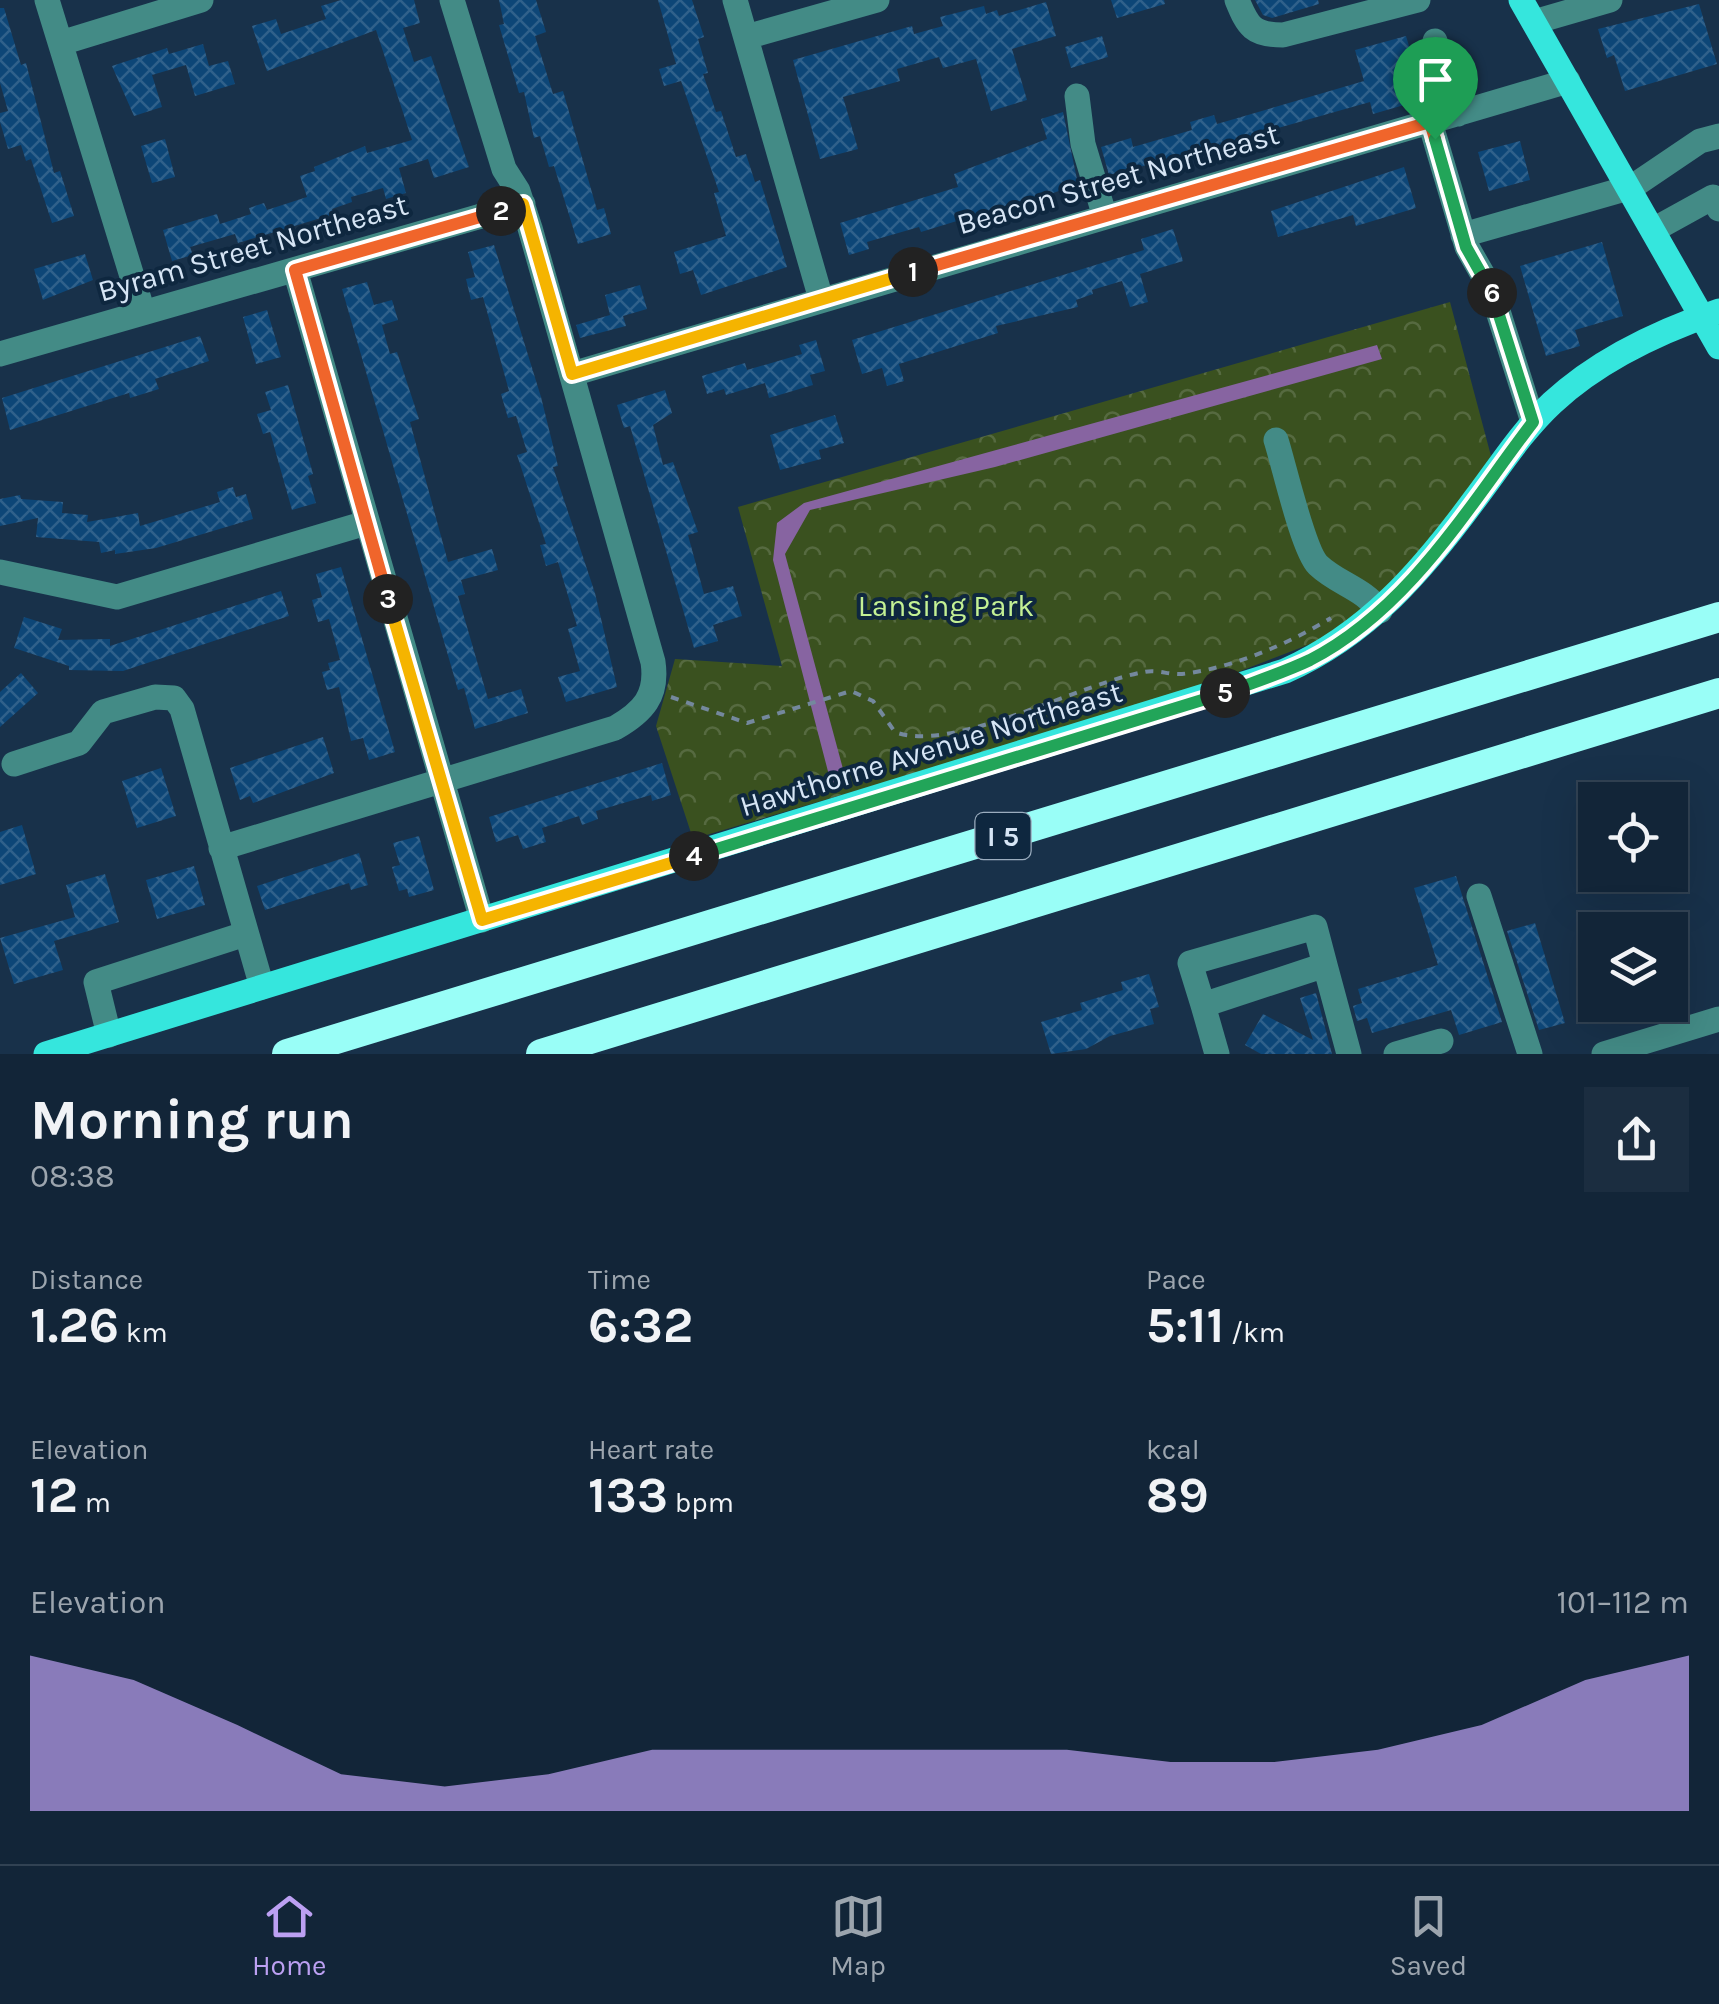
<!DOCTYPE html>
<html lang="en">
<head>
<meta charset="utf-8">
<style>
  :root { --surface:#122538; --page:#1b2d40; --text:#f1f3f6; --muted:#9ca5ae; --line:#314253; --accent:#bca0f2 }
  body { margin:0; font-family:Karla,sans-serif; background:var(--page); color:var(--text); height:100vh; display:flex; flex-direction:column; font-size:38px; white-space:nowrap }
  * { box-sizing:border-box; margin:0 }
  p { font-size:32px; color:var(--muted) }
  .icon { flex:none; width:55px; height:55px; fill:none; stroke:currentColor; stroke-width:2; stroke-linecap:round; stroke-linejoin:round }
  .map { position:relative; height:1054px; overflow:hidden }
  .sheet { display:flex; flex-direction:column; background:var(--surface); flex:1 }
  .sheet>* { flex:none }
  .tools { position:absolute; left:1578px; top:782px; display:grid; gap:20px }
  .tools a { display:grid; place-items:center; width:110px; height:110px; border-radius:0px; background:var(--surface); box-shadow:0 10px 40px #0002,0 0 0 2px var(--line); font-size:50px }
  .pin { position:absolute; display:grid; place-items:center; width:85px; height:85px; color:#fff; margin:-102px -42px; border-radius:50% 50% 50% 0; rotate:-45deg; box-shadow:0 0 10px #0007 }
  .pin .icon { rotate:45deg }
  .km { position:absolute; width:50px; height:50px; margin:-25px; border-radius:50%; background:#222; color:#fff; font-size:28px; line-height:50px; text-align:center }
  .round { display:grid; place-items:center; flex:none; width:105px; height:105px; border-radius:0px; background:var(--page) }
  .head { display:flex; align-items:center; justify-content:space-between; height:170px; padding:0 30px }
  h1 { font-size:55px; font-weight:700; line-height:75px }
  .stats { display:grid; grid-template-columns:repeat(3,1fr); gap:15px; height:170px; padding:10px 30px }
  .stats div { display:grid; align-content:center }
  .stats b { font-size:50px; font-weight:700 }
  .stats small { font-size:28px; font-weight:400 }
  .stats p { font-size:28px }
  .chart { height:280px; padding:20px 30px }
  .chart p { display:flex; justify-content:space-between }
  .chart svg { width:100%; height:180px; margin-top:10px; fill:var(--accent); opacity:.7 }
  .menu { display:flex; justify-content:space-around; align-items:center; height:140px; border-top:2px solid var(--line); background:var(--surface); font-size:28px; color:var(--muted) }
  .menu a { display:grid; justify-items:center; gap:5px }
  .menu .on { color:var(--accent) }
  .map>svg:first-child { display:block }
  .park { fill:url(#park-crowns) }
  .water { fill:#8764a1 }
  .building { fill:url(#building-cross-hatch) }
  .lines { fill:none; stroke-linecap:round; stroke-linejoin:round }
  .path { stroke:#74889d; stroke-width:4; stroke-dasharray:8 8; stroke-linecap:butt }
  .minor { stroke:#438b86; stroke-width:25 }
  .major { stroke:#35e6dd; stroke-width:25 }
  .highway { stroke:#99fef7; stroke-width:30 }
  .split-1-casing { stroke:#fff; stroke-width:20 }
  .split-2-casing { stroke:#fff; stroke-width:20 }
  .split-3-casing { stroke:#fff; stroke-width:20 }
  .split-4-casing { stroke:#fff; stroke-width:20 }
  .split-5-casing { stroke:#fff; stroke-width:20 }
  .split-6-casing { stroke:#fff; stroke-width:20 }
  .split-7-casing { stroke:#fff; stroke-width:20 }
  .split-1 { stroke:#f0652b; stroke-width:12 }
  .split-2 { stroke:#f5b400; stroke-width:12 }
  .split-3 { stroke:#f0652b; stroke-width:12 }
  .split-4 { stroke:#f5b400; stroke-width:12 }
  .split-5 { stroke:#22a559; stroke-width:12 }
  .split-6 { stroke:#22a559; stroke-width:12 }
  .split-7 { stroke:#22a559; stroke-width:12 }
  .labels { text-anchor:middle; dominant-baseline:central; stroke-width:8; stroke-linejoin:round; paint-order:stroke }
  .shield { fill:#0e273f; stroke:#9aacbe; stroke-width:2.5 }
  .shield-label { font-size:28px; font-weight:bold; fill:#d6e5f5 }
  .street-label { font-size:30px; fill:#d6e5f5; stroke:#0e273f }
  .park-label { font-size:30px; fill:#c4f194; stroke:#0e273f }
</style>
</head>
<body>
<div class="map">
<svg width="1719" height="1054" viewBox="0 0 1719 1054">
  <defs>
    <pattern id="park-crowns" width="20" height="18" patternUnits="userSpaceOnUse" patternTransform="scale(2.5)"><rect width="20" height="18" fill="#3a511f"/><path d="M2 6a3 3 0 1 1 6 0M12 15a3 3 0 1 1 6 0" fill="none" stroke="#566a40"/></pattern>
    <pattern id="building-cross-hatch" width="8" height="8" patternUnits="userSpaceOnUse" patternTransform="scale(2.5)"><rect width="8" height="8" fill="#0d4677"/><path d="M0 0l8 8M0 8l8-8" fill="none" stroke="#30618b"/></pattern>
  </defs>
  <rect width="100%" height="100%" fill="#18314a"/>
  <path class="park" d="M 1450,302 L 1491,456 L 1420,557 L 1331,636 L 1176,696 L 693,839 L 656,726 L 675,659 L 782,666 L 738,507 Z"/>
  <path class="water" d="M 1377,345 L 1382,359 L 995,467 L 810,510 L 785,554 L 846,780 L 831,783 L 773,560 L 777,523 L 804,503 Z"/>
  <path class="building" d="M 341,0 L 414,0 L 420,23 L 403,28 L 414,62 L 431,56 L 469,167 L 434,178 L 428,159 L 399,168 L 406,193 L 386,199 L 383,188 L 351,197 L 352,202 L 332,209 L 334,214 L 238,243 L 235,234 L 190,247 L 193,255 L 172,261 L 163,230 L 217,214 L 220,224 L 251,214 L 249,208 L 264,203 L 267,210 L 307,197 L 300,176 L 315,171 L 314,167 L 365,146 L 367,153 L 412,140 L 376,30 L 267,71 L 252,26 L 276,19 L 281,34 L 326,19 L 321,6 Z
    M 499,0 L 536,0 L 546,32 L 535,36 L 553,94 L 563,91 L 597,210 L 604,208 L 611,234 L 578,244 L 554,166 L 549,167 L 540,136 L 534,138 L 524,92 L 519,93 L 499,25 L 504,24 Z
    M 658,0 L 692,0 L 704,37 L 698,39 L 708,73 L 703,74 L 716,112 L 721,111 L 736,157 L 746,154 L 755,182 L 760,180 L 787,267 L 701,295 L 693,270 L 680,274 L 674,252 L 726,236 L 714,193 L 719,192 L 681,81 L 664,86 L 659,69 L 676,64 Z
    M 1111,0 L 1164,0 L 1165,4 L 1117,18 Z
    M 1255,0 L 1318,0 L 1319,4 L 1272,18 L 1263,15 Z
    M 1046,2 L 1056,36 L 1012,49 L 1027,100 L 991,111 L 976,59 L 943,68 L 939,57 L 897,69 L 900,81 L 843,97 L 858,149 L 820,159 L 793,60 L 912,26 L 914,34 L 943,26 L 940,17 L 984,6 L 986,14 L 997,10 L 999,16 Z
    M 1699,4 L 1717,64 L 1625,91 L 1614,55 L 1607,58 L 1598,29 Z
    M 0,8 L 4,8 L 21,65 L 26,63 L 54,173 L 60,171 L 74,216 L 52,223 L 31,159 L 26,161 L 21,145 L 8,149 L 0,122 L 0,113 L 8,111 L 0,83 Z
    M 1102,36 L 1108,57 L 1071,68 L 1065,47 Z
    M 1406,36 L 1425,99 L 1373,114 L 1370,102 L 1271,130 L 1187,161 L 1185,155 L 1109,175 L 1101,147 L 1131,138 L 1133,147 L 1192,130 L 1190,122 L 1214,115 L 1217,124 L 1364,81 L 1355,50 Z
    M 203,44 L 209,66 L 228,61 L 235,84 L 195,96 L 186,65 L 152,75 L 162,107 L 134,116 L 112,66 L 167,48 L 169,54 Z
    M 1063,112 L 1078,184 L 1020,205 L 1019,202 L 921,232 L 919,227 L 867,242 L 869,249 L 849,255 L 840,223 L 958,187 L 954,174 L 1047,139 L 1041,119 Z
    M 165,139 L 175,177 L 152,183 L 141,146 Z
    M 1520,141 L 1530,180 L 1489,191 L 1478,152 Z
    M 1404,167 L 1416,208 L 1356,226 L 1353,215 L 1278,237 L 1271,211 Z
    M 1173,229 L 1183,261 L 1140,274 L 1148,302 L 1130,307 L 1122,281 L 1092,290 L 1093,294 L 1076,300 L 1078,307 L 996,326 L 998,333 L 899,364 L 904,381 L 887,386 L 882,368 L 862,374 L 852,340 L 1144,250 L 1141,239 Z
    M 1602,242 L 1623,316 L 1575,330 L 1580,346 L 1546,356 L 1520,266 Z
    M 494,245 L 541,397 L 558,466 L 553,467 L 595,593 L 617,687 L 566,702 L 558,677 L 580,671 L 568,629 L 577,626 L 558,562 L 546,566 L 540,545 L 546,544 L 517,455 L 527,452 L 516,416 L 508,418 L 501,394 L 509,391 L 483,297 L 471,300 L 466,279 L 475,277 L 468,252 Z
    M 85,254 L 93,280 L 43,300 L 34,269 Z
    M 367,282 L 374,305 L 392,300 L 398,320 L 382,325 L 390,354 L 397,352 L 419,419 L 410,422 L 448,562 L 492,549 L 498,570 L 461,580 L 465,594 L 458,596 L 488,699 L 521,689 L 528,713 L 475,729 L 464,688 L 458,690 L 342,289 Z
    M 640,285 L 647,309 L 623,316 L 626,326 L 580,338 L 576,325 L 610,315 L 605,295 Z
    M 267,310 L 281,357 L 256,364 L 243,317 Z
    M 200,336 L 209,361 L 155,379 L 159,389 L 130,398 L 129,393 L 10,430 L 2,398 Z
    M 816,340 L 825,371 L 810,375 L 813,385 L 769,398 L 765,383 L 726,395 L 724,389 L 707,394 L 702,376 L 745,363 L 747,370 L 802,354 L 799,345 Z
    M 288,385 L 313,474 L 308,476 L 316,503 L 292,510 L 270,432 L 263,434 L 257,414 L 271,410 L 265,392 Z
    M 665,390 L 672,413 L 653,425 L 663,465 L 673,462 L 698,532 L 688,535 L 704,594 L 733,586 L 742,616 L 713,625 L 718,641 L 694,648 L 630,426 L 624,428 L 617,405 Z
    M 835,415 L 844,443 L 819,450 L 821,459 L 780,470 L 770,435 Z
    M 233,487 L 236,497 L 246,494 L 253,519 L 156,548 L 115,554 L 115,550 L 101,553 L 99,542 L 36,537 L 38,518 L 0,526 L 0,499 L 20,495 L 21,499 L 63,502 L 62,513 L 88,515 L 87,522 L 138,513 L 140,526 L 220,502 L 217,492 Z
    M 341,567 L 395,752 L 369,760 L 363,738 L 351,741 L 339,687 L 327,690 L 322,672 L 330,670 L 328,663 L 340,660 L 329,619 L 318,622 L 312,600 L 322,597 L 316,574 Z
    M 281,591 L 289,616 L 123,671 L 69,670 L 69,666 L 14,648 L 24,617 L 62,629 L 58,640 L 110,639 L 110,646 Z
    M 21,673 L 38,693 L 0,727 L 0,692 Z
    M 323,737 L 334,773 L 253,803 L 250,796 L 240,800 L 230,768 Z
    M 662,763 L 671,795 L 652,801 L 651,795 L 596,811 L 598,819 L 582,825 L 579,816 L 542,828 L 546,842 L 523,849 L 518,835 L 496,842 L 489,817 Z
    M 161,768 L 176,816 L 137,828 L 122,781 Z
    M 22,825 L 36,874 L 0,885 L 0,832 Z
    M 419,836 L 434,890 L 409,897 L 407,889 L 399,891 L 392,867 L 400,865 L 393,843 Z
    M 359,853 L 368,885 L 351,890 L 349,883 L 265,910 L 257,886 Z
    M 194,866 L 205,905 L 157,919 L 146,880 Z
    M 105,874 L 119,922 L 54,941 L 63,970 L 14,984 L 0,938 L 75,917 L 66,885 Z
    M 1592,875 L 1648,875 L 1649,878 L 1598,894 Z
    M 1456,876 L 1502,1022 L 1459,1035 L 1451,1010 L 1372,1033 L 1367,1018 L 1357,1021 L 1353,1006 L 1362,1003 L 1358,989 L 1438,965 L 1414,888 Z
    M 1535,923 L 1565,1023 L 1539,1030 L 1507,931 Z
    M 1683,956 L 1690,975 L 1670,981 L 1670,960 Z
    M 1149,974 L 1159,1007 L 1150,1009 L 1154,1024 L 1110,1036 L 1086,1049 L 1051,1054 L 1041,1022 L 1082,1010 L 1080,1003 L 1123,990 L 1121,982 Z
    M 1316,993 L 1332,1054 L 1261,1054 L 1245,1045 L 1263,1014 L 1313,1040 L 1300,998 Z"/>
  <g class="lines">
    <path class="path" d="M 671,697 L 747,723 L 851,691 L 873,701 L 895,732 C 952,754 1081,683 1144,672 C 1156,669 1169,675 1182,674 C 1233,668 1288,644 1331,618"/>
    <path class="minor" d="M 47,0 L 143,312
      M 735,0 L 821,299
      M 1237,0 C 1248,27 1253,35 1283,35 L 1418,0
      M 1534,22 L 1610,0
      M 746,37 L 877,0
      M 1435,41 L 1458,114
      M 61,43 L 201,0
      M 1077,96 L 1083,144 L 1105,217
      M 1430,122 L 1467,247 L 1491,289 L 1533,422
      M 1655,229 L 1713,197 L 1719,209
      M 1463,235 L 1632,187 L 1700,141 L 1719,136
      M 295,270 L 482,920
      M 0,354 L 523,204
      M 572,374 L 1568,81
      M 1276,440 C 1284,465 1303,550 1318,565 C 1338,584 1363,588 1380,611
      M 0,572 L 117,597 L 366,523
      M 14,764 L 79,743 L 103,712 L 155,697 L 174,698 L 182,709 L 262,987
      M 221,848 L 615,728 C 643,712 658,696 653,662 L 530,228 L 518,191 L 504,169 L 452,0
      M 1479,896 L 1530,1054
      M 1203,1005 L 1190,963 L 1315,927 L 1325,965
      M 109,1035 L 96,982 L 245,934
      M 1217,1054 L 1203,1005 L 1325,965 L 1349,1054
      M 1396,1054 L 1441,1041
      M 1604,1054 L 1719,1019"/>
    <path class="major" d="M 1521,0 L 1719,347
      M 46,1054 L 1285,671 C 1368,634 1422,571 1475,499 C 1500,466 1522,431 1552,403 C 1598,360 1660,331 1719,311"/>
    <path class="highway" d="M 287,1054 L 1719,617
      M 541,1054 L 1719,693"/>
  </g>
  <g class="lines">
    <defs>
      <path id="split-1" d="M 913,272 L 1430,122 L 1435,139"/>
      <path id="split-2" d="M 501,211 L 523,204 L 572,374 L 913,272"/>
      <path id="split-3" d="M 388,599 L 295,270 L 501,211"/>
      <path id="split-4" d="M 388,599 L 482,920 L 694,856"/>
      <path id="split-5" d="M 694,856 L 1225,693"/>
      <path id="split-6" d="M 1225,693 C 1254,682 1283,673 1310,660 C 1409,609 1468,507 1533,422 L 1492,293"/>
      <path id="split-7" d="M 1435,139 L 1466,247 L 1492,293"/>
    </defs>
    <use href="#split-1" class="split-1-casing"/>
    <use href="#split-2" class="split-2-casing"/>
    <use href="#split-3" class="split-3-casing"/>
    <use href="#split-4" class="split-4-casing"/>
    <use href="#split-5" class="split-5-casing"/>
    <use href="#split-6" class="split-6-casing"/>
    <use href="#split-7" class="split-7-casing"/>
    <use href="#split-1" class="split-1"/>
    <use href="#split-2" class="split-2"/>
    <use href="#split-3" class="split-3"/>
    <use href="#split-4" class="split-4"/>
    <use href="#split-5" class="split-5"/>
    <use href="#split-6" class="split-6"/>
    <use href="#split-7" class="split-7"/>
  </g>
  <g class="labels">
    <rect class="shield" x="975.5" y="813" width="55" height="46" rx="8"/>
    <g class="shield-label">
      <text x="1003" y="836">I 5</text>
    </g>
    <g class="street-label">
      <text transform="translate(1118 179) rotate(-16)">Beacon Street Northeast</text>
      <text transform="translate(253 248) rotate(-16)">Byram Street Northeast</text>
      <text transform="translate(931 749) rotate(-17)">Hawthorne Avenue Northeast</text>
    </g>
    <g class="park-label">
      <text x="946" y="606">Lansing Park</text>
    </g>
  </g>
</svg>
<div class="tools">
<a><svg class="icon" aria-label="locate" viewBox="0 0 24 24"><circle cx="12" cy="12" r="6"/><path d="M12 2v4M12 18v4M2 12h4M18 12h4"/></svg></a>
<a><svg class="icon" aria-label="layers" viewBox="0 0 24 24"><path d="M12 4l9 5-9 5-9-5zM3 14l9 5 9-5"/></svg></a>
</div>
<div class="pin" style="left:1435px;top:139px;background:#1e9e55"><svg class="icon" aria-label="arrive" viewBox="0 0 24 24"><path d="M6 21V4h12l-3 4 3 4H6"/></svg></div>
<b class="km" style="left:913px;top:272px">1</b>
<b class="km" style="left:501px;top:211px">2</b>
<b class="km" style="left:388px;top:599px">3</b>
<b class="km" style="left:694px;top:856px">4</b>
<b class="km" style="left:1225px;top:693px">5</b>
<b class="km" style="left:1492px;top:293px">6</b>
</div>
<section class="sheet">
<div class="head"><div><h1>Morning run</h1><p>08:38</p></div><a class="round"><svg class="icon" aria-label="share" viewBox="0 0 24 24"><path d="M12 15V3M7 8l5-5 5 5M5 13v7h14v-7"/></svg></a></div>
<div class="stats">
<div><p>Distance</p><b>1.26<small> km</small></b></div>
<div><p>Time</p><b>6:32</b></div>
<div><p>Pace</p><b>5:11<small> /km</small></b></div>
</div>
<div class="stats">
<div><p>Elevation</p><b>12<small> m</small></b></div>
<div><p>Heart rate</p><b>133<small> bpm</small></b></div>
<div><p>kcal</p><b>89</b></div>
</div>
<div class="chart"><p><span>Elevation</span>101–112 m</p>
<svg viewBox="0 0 160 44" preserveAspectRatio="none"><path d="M0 44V6L10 12L20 23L30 35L40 38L50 35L60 29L70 29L80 29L90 29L100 29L110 32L120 32L130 29L140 23L150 12L160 6V44z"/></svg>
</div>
</section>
<nav class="menu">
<a class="on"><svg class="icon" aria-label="home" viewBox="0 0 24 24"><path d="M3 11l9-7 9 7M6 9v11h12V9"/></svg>Home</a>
<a><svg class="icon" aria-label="map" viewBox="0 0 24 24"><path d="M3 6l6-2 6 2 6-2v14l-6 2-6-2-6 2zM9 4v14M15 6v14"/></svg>Map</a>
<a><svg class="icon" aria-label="saved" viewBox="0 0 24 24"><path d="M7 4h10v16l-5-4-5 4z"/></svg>Saved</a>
</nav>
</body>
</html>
